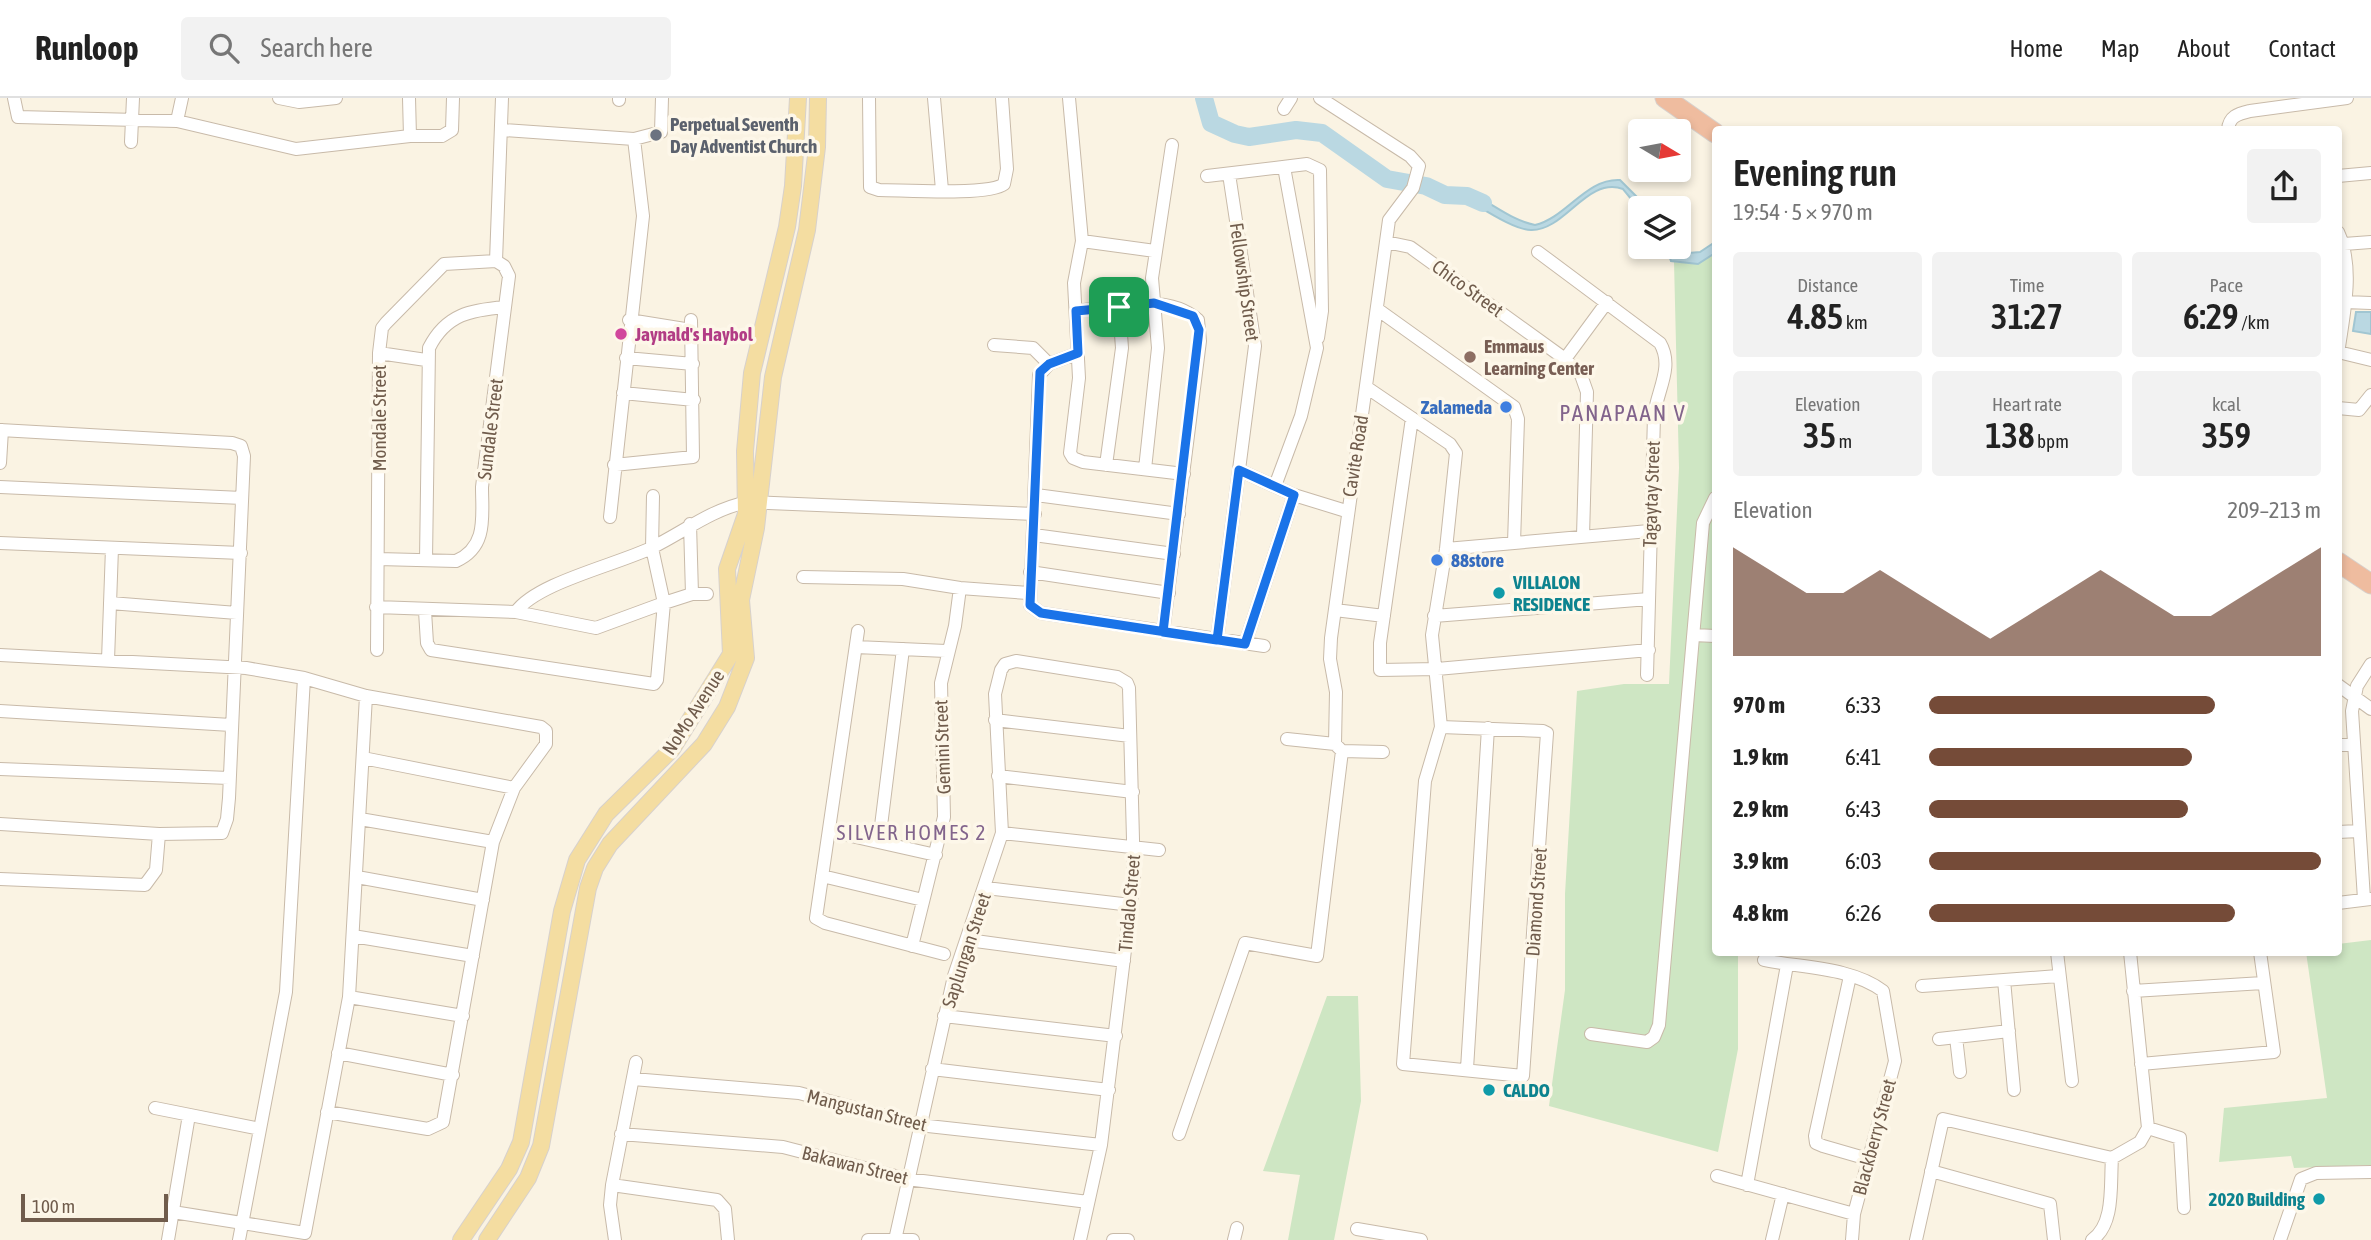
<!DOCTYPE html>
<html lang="en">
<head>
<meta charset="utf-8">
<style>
  :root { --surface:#fff; --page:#f2f2f2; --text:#222; --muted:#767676; --line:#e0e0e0; --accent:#754b38 }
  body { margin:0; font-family:"Asap Condensed",sans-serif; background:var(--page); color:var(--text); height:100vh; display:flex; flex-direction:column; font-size:26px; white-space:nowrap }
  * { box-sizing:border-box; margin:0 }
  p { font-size:23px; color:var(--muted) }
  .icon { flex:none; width:38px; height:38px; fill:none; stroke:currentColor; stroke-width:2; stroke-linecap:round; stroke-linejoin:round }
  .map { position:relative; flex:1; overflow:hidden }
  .panel { position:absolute; left:1712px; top:28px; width:630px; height:830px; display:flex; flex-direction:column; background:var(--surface); border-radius:7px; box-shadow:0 4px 10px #0003 }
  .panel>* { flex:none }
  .needle { width:46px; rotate:100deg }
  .tools { position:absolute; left:1628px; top:21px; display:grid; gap:14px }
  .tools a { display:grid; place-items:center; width:63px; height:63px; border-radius:7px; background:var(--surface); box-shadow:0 4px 10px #0003; font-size:35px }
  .scale { position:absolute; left:21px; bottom:18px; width:147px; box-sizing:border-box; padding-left:7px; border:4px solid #705c4c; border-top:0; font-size:19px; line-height:24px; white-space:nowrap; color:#705c4c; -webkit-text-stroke:5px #fdf7e9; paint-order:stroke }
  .pin { position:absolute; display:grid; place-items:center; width:60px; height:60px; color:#fff; margin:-30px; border-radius:14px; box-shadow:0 4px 10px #0006 }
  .round { display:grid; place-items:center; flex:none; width:74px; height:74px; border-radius:7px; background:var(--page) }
  .headline { display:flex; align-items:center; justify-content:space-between; height:119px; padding:0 21px }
  h1 { font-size:38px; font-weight:600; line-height:52px }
  .metrics { display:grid; grid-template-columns:repeat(3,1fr); gap:10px; height:119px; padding:7px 21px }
  .metrics div { display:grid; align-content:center; border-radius:7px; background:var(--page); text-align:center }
  .metrics b { font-size:35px; font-weight:600 }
  .metrics small { font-size:19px; font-weight:400 }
  .metrics p { font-size:19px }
  .chart { height:196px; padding:14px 21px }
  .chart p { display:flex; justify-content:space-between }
  .chart svg { width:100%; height:126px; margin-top:7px; fill:var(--accent); opacity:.7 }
  ul { padding:0 21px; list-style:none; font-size:23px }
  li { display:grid; grid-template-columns:112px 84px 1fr; align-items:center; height:52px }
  li i { height:18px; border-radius:9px; background:var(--accent) }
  header { display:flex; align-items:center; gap:42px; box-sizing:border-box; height:98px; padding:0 35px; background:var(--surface); border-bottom:2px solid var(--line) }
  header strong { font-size:33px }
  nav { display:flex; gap:38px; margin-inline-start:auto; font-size:24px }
  .search { width:490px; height:63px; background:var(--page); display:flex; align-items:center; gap:18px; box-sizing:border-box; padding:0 24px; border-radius:7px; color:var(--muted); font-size:26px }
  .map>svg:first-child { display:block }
  .green { fill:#cee6c3 }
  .water { fill:#bad8e2; stroke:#a1c6d2; stroke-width:2 }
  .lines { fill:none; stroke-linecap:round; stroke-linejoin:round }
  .river { stroke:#bad8e2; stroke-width:18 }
  .minor-casing { stroke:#c8baa9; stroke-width:14 }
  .major-casing { stroke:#d7d1cd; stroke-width:18 }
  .highway-casing { stroke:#d7d1cd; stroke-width:21 }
  .minor { stroke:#fff; stroke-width:12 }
  .major { stroke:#f4dda1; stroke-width:16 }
  .highway { stroke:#efbc9f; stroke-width:19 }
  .route-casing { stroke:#fff; stroke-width:14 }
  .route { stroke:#1a73e8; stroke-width:9 }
  .worship-dot { fill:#6b7280; stroke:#fdf7e9; stroke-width:2.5 }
  .hotel-dot { fill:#d1479c; stroke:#fdf7e9; stroke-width:2.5 }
  .education-dot { fill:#8d6e63; stroke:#fdf7e9; stroke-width:2.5 }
  .shop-dot { fill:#3f7fe0; stroke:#fdf7e9; stroke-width:2.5 }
  .culture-dot { fill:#0f9aa8; stroke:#fdf7e9; stroke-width:2.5 }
  .labels { text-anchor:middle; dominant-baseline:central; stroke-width:7; stroke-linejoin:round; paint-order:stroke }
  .worship-label { font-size:19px; font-weight:bold; fill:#5b616d; stroke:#fdf7e9; text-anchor:start }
  .street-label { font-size:19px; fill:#705c4c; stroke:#fdf7e9 }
  .hotel-label { font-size:19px; font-weight:bold; fill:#b23c85; stroke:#fdf7e9; text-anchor:start }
  .education-label { font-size:19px; font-weight:bold; fill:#785e54; stroke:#fdf7e9; text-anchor:start }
  .shop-label { font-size:19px; font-weight:bold; fill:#366cbe; stroke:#fdf7e9; text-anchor:end }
  .culture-label { font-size:19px; font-weight:bold; fill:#0d838f; stroke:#fdf7e9; text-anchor:start }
  .neighbourhood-label { font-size:21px; letter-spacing:2px; fill:#82648c; stroke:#fdf7e9 }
  .quarter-label { font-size:23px; letter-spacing:2px; fill:#82648c; stroke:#fdf7e9 }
</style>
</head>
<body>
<header>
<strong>Runloop</strong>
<div class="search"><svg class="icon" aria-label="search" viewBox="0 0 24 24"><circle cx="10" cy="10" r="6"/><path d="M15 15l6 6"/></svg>Search here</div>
<nav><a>Home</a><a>Map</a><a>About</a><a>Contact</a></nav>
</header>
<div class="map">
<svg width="2371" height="1142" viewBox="0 0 2371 1142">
  <rect width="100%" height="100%" fill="#faf3e3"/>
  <path class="green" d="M 1715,155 L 1715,854 L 1738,854 L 1738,951 L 1718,1054 L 1549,1008 L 1565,892 L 1565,796 L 1577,593 L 1624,586 L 1669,586 L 1679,370 L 1674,164 C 1690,166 1702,166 1715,155 Z
    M 2371,842 L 2371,1067 L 2294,1070 L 2291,1058 L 2219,1064 L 2224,1010 L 2327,1000 L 2306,854 L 2338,854 L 2338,846 Z
    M 1327,898 L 1358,898 L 1361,1003 L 1334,1142 L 1288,1142 L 1300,1077 L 1263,1073 Z"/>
  <path class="water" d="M 1620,82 L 1648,110 L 1640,112 L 1623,91 C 1587,78 1565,133 1531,132 C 1513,132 1479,108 1462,99 L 1465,93 C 1489,102 1509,122 1535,127 C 1566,120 1586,80 1620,82 Z
    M 1715,144 L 1715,155 L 1698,166 L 1671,163 L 1666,149 L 1672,149 L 1677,156 L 1700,154 Z
    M 2356,214 L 2371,214 L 2371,236 L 2353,233 Z"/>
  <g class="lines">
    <path class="river" d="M 1204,0 L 1211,25 L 1235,36 L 1249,39 L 1296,32 L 1322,35 L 1387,81 L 1426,88 L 1445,97 L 1467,98 L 1483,105"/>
    <defs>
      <path id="minor" d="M 14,0 L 18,19 L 177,23 L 296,51 L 410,38 L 442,38 L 452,32 L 453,0
        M 279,0 L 299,4 L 336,0
        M 409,0 L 410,38
        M 619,0 L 619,2
        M 869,0 L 870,89 L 879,92 C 903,92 989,98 1004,86 L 1007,71 L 1002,0
        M 934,0 L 942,92
        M 1069,0 L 1082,143 L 1074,185 L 1079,280 L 1070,355 L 1073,360 L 1083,364 L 1184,376
        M 1320,0 L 1410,58 L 1419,68 L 1413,90 L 1389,122 L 1331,540 L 1330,561 L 1336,594 L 1335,646
        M 1284,11 L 1291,0
        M 177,23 L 182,0
        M 503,32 L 634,41 L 661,34 L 662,0
        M 2228,32 C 2229,18 2238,16 2250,13 L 2347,0
        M 131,44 L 133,0
        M 1207,78 L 1307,66 L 1320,72 L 1322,213 L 1318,240
        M 2338,78 L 2371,75
        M 2338,134 C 2355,171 2343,218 2338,256
        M 1082,143 L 1155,153
        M 1386,144 L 1410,149 L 1565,261 L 1581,277 L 1587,294 L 1583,438
        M 2344,146 L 2371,144
        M 1538,154 L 1660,245 C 1674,269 1657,292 1654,318 L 1647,577
        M 496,163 L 502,0
        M 2345,204 L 2371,205
        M 1377,211 L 1514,309 L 1518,321 L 1514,445
        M 1076,213 C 1113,209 1167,194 1198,222 L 1200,243 L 1163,534
        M 629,222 L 691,232
        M 994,247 L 1033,250 L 1049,266
        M 2338,254 L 2371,262
        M 379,255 L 426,262
        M 1078,255 L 1049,266 L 1039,277 L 1030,507 L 1041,515 L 1264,548
        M 626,260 L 693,266
        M 1565,261 L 1607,204
        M 1366,289 L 1450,346 L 1456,355 L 1446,451 L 1432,537 L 1441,629 L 1425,683 L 1403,966 L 1523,978 L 1547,635 L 1543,633 L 1441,629
        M 623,295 L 694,302
        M 2338,310 L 2359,312 L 2371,297
        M 1412,320 L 1380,545 L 1380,572 L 1437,571 L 1649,552
        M 0,332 L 232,345 L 241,348 L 244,358 L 229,700 L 227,721 L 222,735 L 159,736 L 156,772 L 145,787 L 0,781
        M 0,365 L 2,332
        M 614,367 L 693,359 L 691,222
        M 1106,367 L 1122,250 L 1119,209
        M 1145,371 L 1158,250 L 1152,180 L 1172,47
        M 1239,372 L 1294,397 L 1346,413
        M 1275,388 L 1301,318 L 1317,250 L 1284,69
        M 0,389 L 242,400
        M 1036,397 L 1179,416
        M 610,419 L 643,118 L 634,41
        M 690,426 L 692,496
        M 1034,437 L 1174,456
        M 0,445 L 241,455
        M 1446,451 L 1649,433
        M 378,461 L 456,463 C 488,449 482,418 482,389 L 509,178 L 504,168 L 496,163
        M 426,462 L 429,250 C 446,216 471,212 505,209
        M 1030,474 L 1169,495
        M 803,479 L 903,481 L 960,490 L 1028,495
        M 110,505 L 237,515
        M 376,509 L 516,514 L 596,530 L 664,505 L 692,496 L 707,496
        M 1335,512 L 1384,518
        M 425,513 L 427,545 L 431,552 L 654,586 L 657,582 L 664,505 L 652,450 L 653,398
        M 516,514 C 536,485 616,467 651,450 C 684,434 710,412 747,404 L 1035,416
        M 1434,518 L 1649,501
        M 858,533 L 816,820 L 825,825 L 944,856
        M 1694,537 L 1715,538
        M 1217,542 L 1255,248 L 1229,76
        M 1245,546 L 1294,397
        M 856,549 L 946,553
        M 377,552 L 379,255 L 382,230 L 386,225 L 444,166 L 496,163
        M 0,557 L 246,570 L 304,580
        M 108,562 L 112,450
        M 2338,587 L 2371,611
        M 0,613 L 231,627
        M 995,622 L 1130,638
        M 2338,647 L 2354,647
        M 1342,653 L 1383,654
        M 363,660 L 514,690
        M 0,671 L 229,680
        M 998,678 L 1133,694
        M 360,721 L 493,744
        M 0,726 L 159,736
        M 829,733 L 936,757
        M 2338,734 L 2359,733
        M 1002,735 L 1159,752
        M 879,744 L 903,551
        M 822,778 L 923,802
        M 357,779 L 483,802
        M 986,790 L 1131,807
        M 2364,801 L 2352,613 L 2357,588 L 2371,566
        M 2338,805 L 2371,801
        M 353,838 L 473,858
        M 968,842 L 1124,863
        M 912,848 L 944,719 L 941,585 L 955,528 L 960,490
        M 2057,854 L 2072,983
        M 1764,862 C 1802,870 1851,869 1883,893 L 1895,963 L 1854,1116 L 1852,1142
        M 1850,878 L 1815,1038 L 1816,1045 L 1823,1048 L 1868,1061
        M 2004,882 L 2014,992
        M 1922,888 L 2058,878
        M 2133,893 L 2263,885
        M 349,899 L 463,918
        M 944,918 L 1116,938
        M 1591,936 L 1647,944 L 1654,939 L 1659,927 L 1703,425 L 1715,400
        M 1956,939 L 1960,974
        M 1939,941 L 2009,933
        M 338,955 L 453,977
        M 2141,966 L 2274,954 L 2260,854
        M 932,971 L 1109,992
        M 1467,971 L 1488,630
        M 633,981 L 799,995 L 919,1027 L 1101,1047
        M 155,1010 L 260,1031
        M 2148,1030 L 2180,1040 L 2184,1110
        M 621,1036 L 783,1049 L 907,1081 L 1088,1104
        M 1179,1036 L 1245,845 L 1317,858 L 1342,653 L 1335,646 L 1287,641
        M 1931,1073 L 2050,1106 L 2054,1142
        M 1717,1078 L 1854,1116
        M 612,1087 L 717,1102 L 725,1111 L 728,1142
        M 1747,1087 L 1787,867
        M 173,1114 L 305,1135 L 349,899 L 366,598
        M 1357,1131 L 1421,1142
        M 168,1142 L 189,1017
        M 239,1142 L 286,894 L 304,580 L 366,598 L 541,629 L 546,633 L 546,646 L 514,690 L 493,744 L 443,1024 L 428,1031 L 327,1014
        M 615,1142 L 610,1107 L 612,1087 L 636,964
        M 868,1142 L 913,1142
        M 895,1142 L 954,878 L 1002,735 L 995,596 L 1001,572 L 1005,566 L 1016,563 L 1117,579 L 1127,585 L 1129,590 L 1134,779 L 1101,1047 L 1080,1142
        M 1113,1142 L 1128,1142
        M 1234,1142 L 1237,1130
        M 1772,1142 L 1783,1096
        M 1916,1142 L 1943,1021 L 2112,1060
        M 2092,1142 C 2115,1126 2110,1087 2112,1060 L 2140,1044 L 2148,1030 L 2130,854
        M 2280,1142 L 2301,1081 L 2316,1075 L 2371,1074"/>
      <path id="major" d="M 461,1142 L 509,1071 L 521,1044 L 562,813 L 577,762 L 606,716 L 672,651 L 731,556 L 727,471 L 746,416 L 745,353 L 752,275 L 787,129 L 793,88 L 798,0
        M 487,1142 L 528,1080 L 541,1048 L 588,790 L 595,770 L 610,746 L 704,646 L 727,609 L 746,560 L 741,502 L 756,430 L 773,279 L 807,132 L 817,49 L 818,0"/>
      <path id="highway" d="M 1665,0 L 1715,35
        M 2338,464 L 2371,486"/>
    </defs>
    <use href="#minor" class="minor-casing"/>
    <use href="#major" class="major-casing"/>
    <use href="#highway" class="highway-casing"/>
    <use href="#minor" class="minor"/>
    <use href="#major" class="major"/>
    <use href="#highway" class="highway"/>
  </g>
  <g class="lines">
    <defs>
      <path id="route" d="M 1119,209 L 1076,213 L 1078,255 L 1049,266 L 1040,274 L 1030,507 L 1041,515 L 1245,546 L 1294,397 L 1239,372 L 1217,542 L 1163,534 L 1199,232 L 1193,218 L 1154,205 L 1119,209"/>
    </defs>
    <use href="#route" class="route-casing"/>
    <use href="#route" class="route"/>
  </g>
  <circle class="worship-dot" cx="656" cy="37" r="7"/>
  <circle class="hotel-dot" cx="621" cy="236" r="7"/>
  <circle class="education-dot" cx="1470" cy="259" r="7"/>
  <g class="shop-dot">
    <circle cx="1506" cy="309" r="7"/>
    <circle cx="1437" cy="462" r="7"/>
  </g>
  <g class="culture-dot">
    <circle cx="1499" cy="495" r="7"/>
    <circle cx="1489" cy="992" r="7"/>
    <circle cx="2319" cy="1101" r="7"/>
  </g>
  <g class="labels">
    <g class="worship-label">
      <text x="670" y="26">Perpetual Seventh<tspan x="670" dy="22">Day Adventist Church</tspan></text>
    </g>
    <g class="street-label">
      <text transform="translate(1245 184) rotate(82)">Fellowship Street</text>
      <text transform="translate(1468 190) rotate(36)">Chico Street</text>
      <text transform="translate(379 320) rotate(-90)">Mondale Street</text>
      <text transform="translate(490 331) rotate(-83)">Sundale Street</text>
      <text transform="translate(1355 358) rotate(-81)">Cavite Road</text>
      <text transform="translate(1651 396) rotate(-88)">Tagaytay Street</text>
      <text transform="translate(693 614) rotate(-57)">NoMo Avenue</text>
      <text transform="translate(942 649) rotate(-92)">Gemini Street</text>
      <text transform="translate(1536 804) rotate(-86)">Diamond Street</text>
      <text transform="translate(1129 805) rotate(-85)">Tindalo Street</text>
      <text transform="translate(966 852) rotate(-72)">Saplungan Street</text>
      <text transform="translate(867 1012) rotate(14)">Mangustan Street</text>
      <text transform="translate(1874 1039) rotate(-75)">Blackberry Street</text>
      <text transform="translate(855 1067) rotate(14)">Bakawan Street</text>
    </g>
    <g class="hotel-label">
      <text x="635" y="236">Jaynald's Haybol</text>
    </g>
    <g class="education-label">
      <text x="1484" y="248">Emmaus<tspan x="1484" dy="22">Learning Center</tspan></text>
    </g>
    <g class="shop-label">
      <text x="1492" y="309">Zalameda</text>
      <text x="1451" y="462" text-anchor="start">88store</text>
    </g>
    <g class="culture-label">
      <text x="1513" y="484">VILLALON<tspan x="1513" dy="22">RESIDENCE</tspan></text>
      <text x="1503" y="992">CALDO</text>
      <text x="2305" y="1101" text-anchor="end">2020 Building</text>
    </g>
    <g class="neighbourhood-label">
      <text x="912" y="734">SILVER HOMES 2</text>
    </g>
    <g class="quarter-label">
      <text x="1623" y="315">PANAPAAN V</text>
    </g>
  </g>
</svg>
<div class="tools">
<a><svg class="needle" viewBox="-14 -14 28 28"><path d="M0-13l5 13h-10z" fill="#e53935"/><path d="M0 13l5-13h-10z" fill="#767676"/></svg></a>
<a><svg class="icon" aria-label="layers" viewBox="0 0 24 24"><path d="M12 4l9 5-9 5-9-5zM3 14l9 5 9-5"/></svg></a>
</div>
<div class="scale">100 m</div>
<div class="pin" style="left:1119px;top:209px;background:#1e9e55"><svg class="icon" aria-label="arrive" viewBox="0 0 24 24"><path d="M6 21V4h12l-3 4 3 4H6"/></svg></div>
<section class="panel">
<div class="headline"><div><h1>Evening run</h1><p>19:54 · 5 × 970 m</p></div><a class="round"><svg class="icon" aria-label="share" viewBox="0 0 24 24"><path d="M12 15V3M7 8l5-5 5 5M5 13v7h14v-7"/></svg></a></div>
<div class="metrics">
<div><p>Distance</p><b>4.85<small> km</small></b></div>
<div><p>Time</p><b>31:27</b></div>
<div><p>Pace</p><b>6:29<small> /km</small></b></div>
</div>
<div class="metrics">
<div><p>Elevation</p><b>35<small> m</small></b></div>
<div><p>Heart rate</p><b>138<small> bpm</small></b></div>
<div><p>kcal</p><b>359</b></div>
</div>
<div class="chart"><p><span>Elevation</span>209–213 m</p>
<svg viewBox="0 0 160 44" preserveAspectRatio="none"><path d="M0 44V6L10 14L20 22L30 22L40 14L50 22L60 30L70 38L80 30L90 22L100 14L110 22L120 30L130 30L140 22L150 14L160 6V44z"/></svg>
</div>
<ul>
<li><b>970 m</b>6:33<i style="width:73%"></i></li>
<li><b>1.9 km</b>6:41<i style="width:67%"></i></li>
<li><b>2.9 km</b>6:43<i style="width:66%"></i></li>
<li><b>3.9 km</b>6:03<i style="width:100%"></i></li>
<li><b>4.8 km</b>6:26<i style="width:78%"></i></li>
</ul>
</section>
</div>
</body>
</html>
